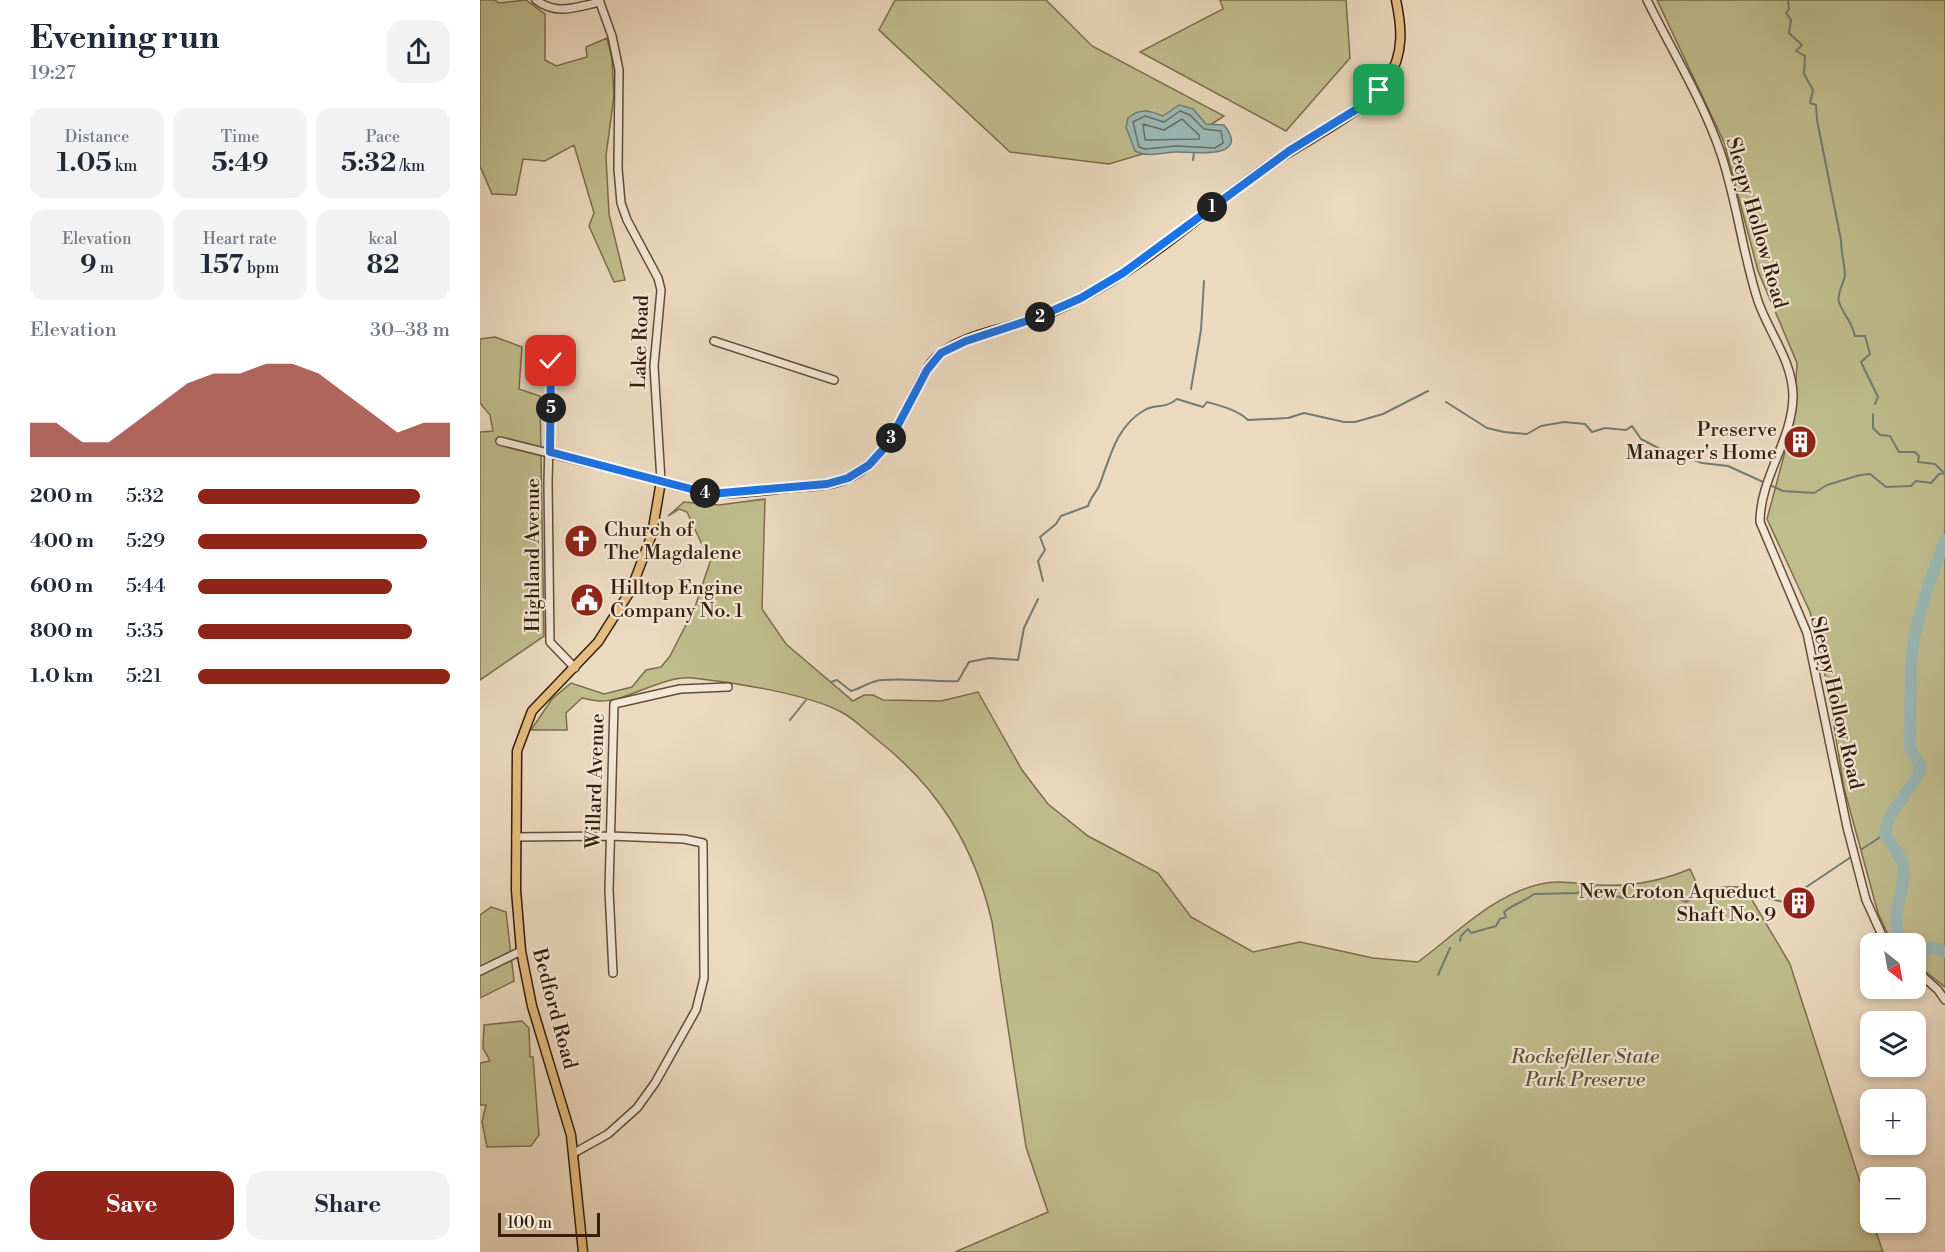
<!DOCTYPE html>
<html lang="en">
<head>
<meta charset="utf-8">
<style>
  :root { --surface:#fff; --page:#f2f2f3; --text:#1f2937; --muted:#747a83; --accent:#8f2418 }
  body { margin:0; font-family:"Libre Bodoni",serif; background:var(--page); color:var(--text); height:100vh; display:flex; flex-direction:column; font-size:22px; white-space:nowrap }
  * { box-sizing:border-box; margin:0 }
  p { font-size:20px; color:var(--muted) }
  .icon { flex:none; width:33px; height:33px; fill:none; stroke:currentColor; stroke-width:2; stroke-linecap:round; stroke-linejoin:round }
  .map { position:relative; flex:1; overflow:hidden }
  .side { display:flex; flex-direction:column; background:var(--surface); width:480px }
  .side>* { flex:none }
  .needle { width:39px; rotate:149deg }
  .tools { position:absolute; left:1380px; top:933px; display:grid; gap:12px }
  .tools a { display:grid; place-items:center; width:66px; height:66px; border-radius:12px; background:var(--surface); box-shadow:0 3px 9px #0003; font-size:30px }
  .scale { position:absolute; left:18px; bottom:15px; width:102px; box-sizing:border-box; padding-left:6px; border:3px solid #361e0b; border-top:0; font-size:16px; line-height:21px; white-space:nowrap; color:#361e0b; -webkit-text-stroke:4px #f3e7d6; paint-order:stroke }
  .pin { position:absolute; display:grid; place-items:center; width:51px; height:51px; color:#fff; margin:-26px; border-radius:12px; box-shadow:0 3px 9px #0006 }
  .km { position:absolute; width:30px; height:30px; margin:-15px; border-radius:50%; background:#222; color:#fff; font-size:16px; line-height:30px; text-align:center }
  .round { display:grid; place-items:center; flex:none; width:63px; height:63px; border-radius:18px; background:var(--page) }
  .head { display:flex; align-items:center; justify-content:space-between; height:102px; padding:0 30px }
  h1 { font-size:33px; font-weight:800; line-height:45px }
  .metrics { display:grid; grid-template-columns:repeat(3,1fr); gap:9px; height:102px; padding:6px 30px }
  .metrics div { display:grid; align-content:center; border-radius:15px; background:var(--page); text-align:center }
  .metrics b { font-size:26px; font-weight:800 }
  .metrics small { font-size:16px; font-weight:400 }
  .metrics p { font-size:16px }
  .chart { height:168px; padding:12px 30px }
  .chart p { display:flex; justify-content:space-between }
  .chart svg { width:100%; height:108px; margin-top:6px; fill:var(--accent); opacity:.7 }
  .primary-button { display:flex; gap:12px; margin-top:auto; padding:12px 30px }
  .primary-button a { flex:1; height:69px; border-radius:18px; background:var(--accent); color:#fff; font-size:24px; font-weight:800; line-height:69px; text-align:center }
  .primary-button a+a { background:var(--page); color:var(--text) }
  ul { padding:0 30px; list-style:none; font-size:20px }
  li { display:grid; grid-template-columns:96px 72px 1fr; align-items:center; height:45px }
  li i { height:15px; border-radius:8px; background:var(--accent) }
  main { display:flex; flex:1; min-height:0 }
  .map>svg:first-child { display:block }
  .green { fill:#c0bd8d; stroke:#7b6e4c; stroke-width:1.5 }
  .water { fill:#9abab8; stroke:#727c73; stroke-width:1.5 }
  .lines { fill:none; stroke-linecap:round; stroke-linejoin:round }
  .shore { stroke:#686c62; stroke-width:1.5 }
  .stream { stroke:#727c73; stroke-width:2 }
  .river { stroke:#9abab8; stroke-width:12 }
  .minor-casing { stroke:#644d38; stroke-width:10 }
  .major-casing { stroke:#361e0b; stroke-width:11 }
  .minor { stroke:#f3e7d6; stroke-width:7 }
  .major { stroke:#e6bd80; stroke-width:8 }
  .route-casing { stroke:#fff; stroke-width:12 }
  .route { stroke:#1a73e8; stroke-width:8 }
  .labels { text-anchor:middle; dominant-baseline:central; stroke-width:4.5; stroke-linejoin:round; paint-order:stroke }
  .street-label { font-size:20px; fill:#361e0b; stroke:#f3e7d6 }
  .poi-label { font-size:20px; fill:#361e0b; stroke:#f3e7d6; text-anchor:end }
  .park-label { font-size:20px; font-style:italic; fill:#5f4e32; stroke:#f3e7d6 }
</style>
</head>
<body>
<main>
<section class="side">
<div class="head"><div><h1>Evening run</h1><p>19:27</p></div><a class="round"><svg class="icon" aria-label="share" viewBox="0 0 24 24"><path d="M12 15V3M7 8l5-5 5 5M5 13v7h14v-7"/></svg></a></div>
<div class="metrics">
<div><p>Distance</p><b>1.05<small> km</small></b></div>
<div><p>Time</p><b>5:49</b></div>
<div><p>Pace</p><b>5:32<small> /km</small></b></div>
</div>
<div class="metrics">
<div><p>Elevation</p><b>9<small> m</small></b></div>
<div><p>Heart rate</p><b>157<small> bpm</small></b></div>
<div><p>kcal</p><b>82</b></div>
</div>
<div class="chart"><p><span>Elevation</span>30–38 m</p>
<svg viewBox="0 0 160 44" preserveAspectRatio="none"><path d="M0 44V30L10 30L20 38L30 38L40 30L50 22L60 14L70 10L80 10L90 6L100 6L110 10L120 18L130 26L140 34L150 30L160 30V44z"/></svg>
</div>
<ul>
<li><b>200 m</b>5:32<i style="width:88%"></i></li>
<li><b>400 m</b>5:29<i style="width:91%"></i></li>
<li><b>600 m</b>5:44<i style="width:77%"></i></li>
<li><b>800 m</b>5:35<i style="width:85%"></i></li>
<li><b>1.0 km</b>5:21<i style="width:100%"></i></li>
</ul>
<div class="primary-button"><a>Save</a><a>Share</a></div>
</section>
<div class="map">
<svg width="1465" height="1252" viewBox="0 0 1465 1252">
  <rect width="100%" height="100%" fill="#ecdac0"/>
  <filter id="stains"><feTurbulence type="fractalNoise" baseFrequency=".00333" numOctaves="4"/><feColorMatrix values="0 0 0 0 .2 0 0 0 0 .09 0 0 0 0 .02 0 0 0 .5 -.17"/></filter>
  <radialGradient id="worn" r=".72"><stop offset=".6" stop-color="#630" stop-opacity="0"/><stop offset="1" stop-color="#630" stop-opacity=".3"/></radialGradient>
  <path class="green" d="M 0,0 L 15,0 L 19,3 L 46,0 L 65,14 L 65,60 L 76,66 L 107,57 L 106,47 L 127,38 L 132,59 L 134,95 L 126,156 L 129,214 L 145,280 L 134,282 L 109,226 L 114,213 L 94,145 L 65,161 L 43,159 L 36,195 L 12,194 L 0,166 Z
    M 415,0 L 566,0 L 612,46 L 744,116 L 706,141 L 629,164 L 530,152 L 399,30 Z
    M 740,0 L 866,0 L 870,58 L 806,131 L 660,52 L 743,9 Z
    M 1177,0 L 1465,0 L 1465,987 L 1436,964 L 1436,944 L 1412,943 L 1398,913 L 1364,788 L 1347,683 L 1330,612 L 1287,519 L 1314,418 L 1317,363 L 1278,271 L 1244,142 Z
    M 15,337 L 42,347 L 39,389 L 60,396 L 64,636 L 0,680 L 0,432 L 13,431 L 10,415 L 0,403 L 0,339 Z
    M 285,499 L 282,609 L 306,644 L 373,701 L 384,695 L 393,695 L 403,700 L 461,701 L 498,692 L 542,770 L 568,804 L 608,836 L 678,873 L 711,917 L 773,952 L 820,942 L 893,958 L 938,962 C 976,934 1014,894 1061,884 C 1081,879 1100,885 1120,885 C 1152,887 1181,881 1210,869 L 1221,893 C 1232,886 1252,886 1265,888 L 1310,964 L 1390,1213 L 1390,1222 L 1393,1223 L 1403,1252 L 475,1252 L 568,1212 L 546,1147 L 512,922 C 494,845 458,787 395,738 C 385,730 374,719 363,713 C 330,694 251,682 213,678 C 182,675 147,702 120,701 C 114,701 108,699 102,698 L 86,713 L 87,730 L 51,730 L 72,699 L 91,683 L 124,694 L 152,687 L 166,670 L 181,667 L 190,656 L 215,607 L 230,562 L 207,512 L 199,509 L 188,516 L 204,502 L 239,505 Z
    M 11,907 L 26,912 L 34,981 L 0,998 L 0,915 Z
    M 42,1021 L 49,1028 L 50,1057 L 53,1057 L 59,1135 L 51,1146 L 7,1147 L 2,1122 L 6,1105 L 0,1105 L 0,1063 L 10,1061 L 3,1048 L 4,1025 Z"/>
  <path class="water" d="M 699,105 L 713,109 L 726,124 L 744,125 C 772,160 713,152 697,152 C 683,152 668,158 655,151 L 646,127 L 648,118 C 661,107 671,111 683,116 Z"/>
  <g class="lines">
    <path class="shore" d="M 700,111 L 710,115 L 724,129 L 741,131 L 743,143 L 735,148 L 696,146 L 665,149 L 659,147 L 653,122 L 665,116 L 684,122 Z
      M 702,119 L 719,135 L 719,139 L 665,140 L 663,124 L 684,130 Z"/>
    <path class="stream" d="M 1308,0 L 1309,9 L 1306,13 L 1311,20 L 1309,33 L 1322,45 L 1316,51 L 1325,56 L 1324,74 L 1333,90 L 1330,103 L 1336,105 L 1337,120 L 1361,240 C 1361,251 1364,262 1365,274 C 1365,282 1356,294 1359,302 C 1364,317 1371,319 1375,336 L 1385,336 L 1390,354 L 1381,362 L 1398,397 L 1395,404
      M 713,160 L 714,153
      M 711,389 L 721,330 L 724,281
      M 966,402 L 1007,428 L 1024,432 L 1047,434 L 1061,426 L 1084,422 L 1105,424 L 1112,432 L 1125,428 L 1146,430 L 1152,426 L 1161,439 L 1184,451 L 1190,451 L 1222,463 L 1248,466 L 1303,491 L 1334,493 L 1347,485 L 1380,475 L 1390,474 L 1406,487 L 1431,486 L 1436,481 L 1451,483 L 1459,474 L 1465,473
      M 1393,414 L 1393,428 L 1400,435 L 1410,436 L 1419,452 L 1435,452 L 1439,456 L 1438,462 L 1455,464 L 1463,472
      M 563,581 L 558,561 L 565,550 L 560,537 L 576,524 L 581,516 L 608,506 C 610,498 616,493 619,486 C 630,459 635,428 663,411 C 674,403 684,410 697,399 L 723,407 L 727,402 C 741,406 758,410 768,420 L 808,418 L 824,413 L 864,422 L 875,422 L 903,414 L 948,391
      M 351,682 L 357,680 L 371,691 C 382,688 390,681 402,680 C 427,678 452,682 478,681 L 489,662 L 509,658 L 538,660 L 544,628 L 558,599
      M 310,720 L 326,700
      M 1382,849 L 1405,834
      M 980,941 L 981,936 L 988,929 L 991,933 L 1016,926 L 1020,919 L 1026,917 L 1024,912 C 1033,904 1044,902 1054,894 L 1097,893 L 1107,889 L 1144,898 L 1185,892 L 1206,902 C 1246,877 1264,894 1304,902 L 1371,857
      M 958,975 L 970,948"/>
    <path class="river" d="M 1426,944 C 1402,920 1431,888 1422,862 C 1419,853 1410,842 1405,834 C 1409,805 1431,795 1441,767 L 1430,748 L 1431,663 L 1434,638 L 1445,595 L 1465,540
      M 1436,953 L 1437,955 L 1453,947 L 1465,952"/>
    <defs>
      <path id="minor" d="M 56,0 C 77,16 96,7 120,2
        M 1167,0 C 1191,49 1222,99 1240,151 C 1257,200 1262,252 1278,301 C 1289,333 1312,360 1313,395 C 1313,440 1280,477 1280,522 L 1327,633 L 1367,827 L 1386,900 L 1406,944
        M 234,341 L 354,380
        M 71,361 L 68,483 L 70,642 L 95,668
        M 20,441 L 181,481 L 174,366 L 181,290 L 178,278 L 147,220 L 141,203 L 138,169 L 139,70 L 132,36 L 119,0
        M 36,837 L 130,836 L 204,839 L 223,843 L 224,978 L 216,1010 L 175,1083 L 157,1108 L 128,1134 L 94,1153
        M 1436,970 L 1458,990 L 1465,1000
        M 0,971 L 41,951
        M 133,973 L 129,890 L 134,704 L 200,689 L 248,687"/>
      <path id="major" d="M 103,1252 L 91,1135 L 52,1006 L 41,951 L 36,890 L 37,751 L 52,711 L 118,642 L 151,590 L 172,534 L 181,481 C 236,499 258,493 314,487 C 332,486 350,486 366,479 C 405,463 420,421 438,386 C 444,375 450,362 460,354 C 486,334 524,329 554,319 C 569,314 584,307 599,299 C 667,265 725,210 788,166 C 822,141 886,113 908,79 C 924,53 922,28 916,0"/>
    </defs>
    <use href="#minor" class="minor-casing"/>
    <use href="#major" class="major-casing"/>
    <use href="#minor" class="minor"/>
    <use href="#major" class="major"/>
  </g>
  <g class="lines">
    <defs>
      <path id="route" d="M 71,361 L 70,452 L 230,494 L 347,484 L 368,478 L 389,465 L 408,444 L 447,370 L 461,353 L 486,341 L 556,318 L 601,298 L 643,273 L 809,151 L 885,104 L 899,90"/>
    </defs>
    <use href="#route" class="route-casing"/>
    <use href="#route" class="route"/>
  </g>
  <defs>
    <symbol id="building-disc" viewBox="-11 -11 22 22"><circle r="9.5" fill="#8f2418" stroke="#f3e7d6"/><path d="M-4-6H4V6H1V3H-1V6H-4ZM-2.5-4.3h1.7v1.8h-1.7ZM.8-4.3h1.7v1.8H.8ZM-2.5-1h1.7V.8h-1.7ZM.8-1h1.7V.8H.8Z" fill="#fff"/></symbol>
    <symbol id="church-disc" viewBox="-11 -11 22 22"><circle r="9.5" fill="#8f2418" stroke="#f3e7d6"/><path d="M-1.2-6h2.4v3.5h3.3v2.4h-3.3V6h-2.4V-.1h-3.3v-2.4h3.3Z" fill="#fff"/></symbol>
    <symbol id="civic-disc" viewBox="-11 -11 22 22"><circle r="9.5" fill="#8f2418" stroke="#f3e7d6"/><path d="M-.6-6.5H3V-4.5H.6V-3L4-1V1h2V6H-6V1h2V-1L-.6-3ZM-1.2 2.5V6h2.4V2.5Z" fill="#fff"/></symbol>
  </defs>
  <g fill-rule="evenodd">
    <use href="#building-disc" x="1301" y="423" width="38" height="38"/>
    <use href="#church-disc" x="82" y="522" width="38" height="38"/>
    <use href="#civic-disc" x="88" y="581" width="38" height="38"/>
    <use href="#building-disc" x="1300" y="884" width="38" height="38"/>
  </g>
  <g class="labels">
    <g class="street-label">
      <text transform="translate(1276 223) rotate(74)">Sleepy Hollow Road</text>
      <text transform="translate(161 342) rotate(-88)">Lake Road</text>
      <text transform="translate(53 555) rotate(-90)">Highland Avenue</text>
      <text transform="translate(1356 703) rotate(77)">Sleepy Hollow Road</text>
      <text transform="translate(116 781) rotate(-88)">Willard Avenue</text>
      <text transform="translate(74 1009) rotate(75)">Bedford Road</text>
    </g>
    <g class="poi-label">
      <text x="1297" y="430">Preserve<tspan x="1297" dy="23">Manager's Home</tspan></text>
      <text x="124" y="530" text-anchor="start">Church of<tspan x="124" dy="23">The Magdalene</tspan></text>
      <text x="130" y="588" text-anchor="start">Hilltop Engine<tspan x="130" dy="23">Company No. 1</tspan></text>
      <text x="1296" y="892">New Croton Aqueduct<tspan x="1296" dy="23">Shaft No. 9</tspan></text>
    </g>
    <g class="park-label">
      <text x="1105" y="1057">Rockefeller State<tspan x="1105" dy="23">Park Preserve</tspan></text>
    </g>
  </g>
  <rect width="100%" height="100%" filter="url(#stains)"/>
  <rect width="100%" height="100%" fill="url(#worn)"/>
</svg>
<div class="tools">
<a><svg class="needle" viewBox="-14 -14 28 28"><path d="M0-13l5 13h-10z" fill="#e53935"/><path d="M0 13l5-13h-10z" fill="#747a83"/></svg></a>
<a><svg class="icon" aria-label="layers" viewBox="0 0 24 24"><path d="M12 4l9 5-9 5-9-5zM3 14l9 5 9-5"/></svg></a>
<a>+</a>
<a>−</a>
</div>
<div class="scale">100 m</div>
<div class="pin" style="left:899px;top:90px;background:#1e9e55"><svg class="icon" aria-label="arrive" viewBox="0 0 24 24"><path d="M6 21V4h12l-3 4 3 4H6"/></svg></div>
<div class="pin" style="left:71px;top:361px;background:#d93025"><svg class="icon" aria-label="check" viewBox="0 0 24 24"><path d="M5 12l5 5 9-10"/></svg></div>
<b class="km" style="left:732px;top:207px">1</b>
<b class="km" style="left:560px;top:317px">2</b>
<b class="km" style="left:411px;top:438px">3</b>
<b class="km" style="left:225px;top:493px">4</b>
<b class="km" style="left:71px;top:408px">5</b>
</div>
</main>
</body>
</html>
